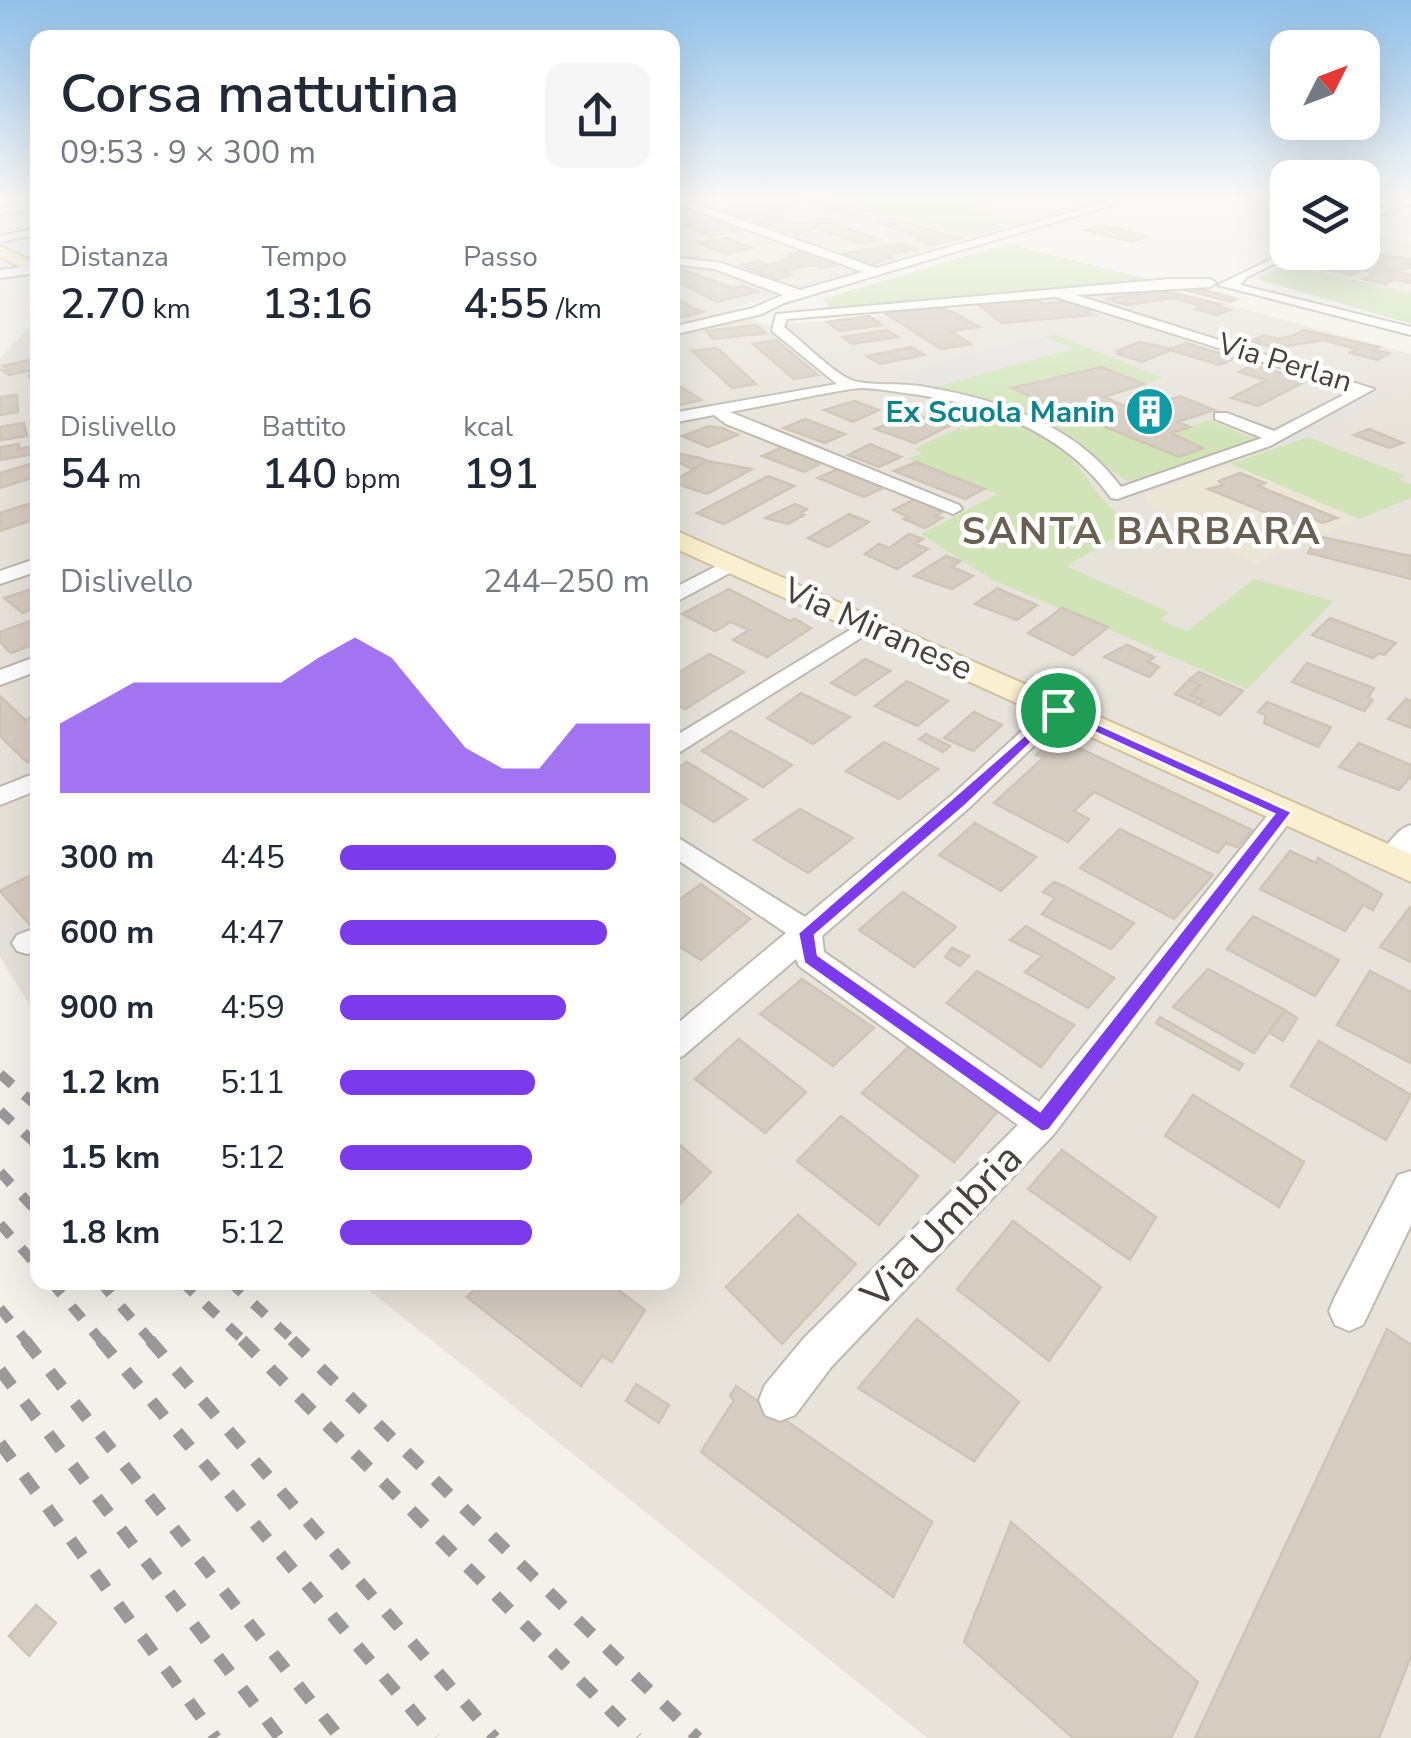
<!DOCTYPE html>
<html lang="it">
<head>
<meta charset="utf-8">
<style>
  :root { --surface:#fff; --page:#f6f6f7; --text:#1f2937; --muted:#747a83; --accent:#7c3aed }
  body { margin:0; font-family:"Nunito Sans",sans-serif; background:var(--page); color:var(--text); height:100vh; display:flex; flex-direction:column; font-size:38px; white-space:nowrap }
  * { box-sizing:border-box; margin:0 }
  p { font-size:32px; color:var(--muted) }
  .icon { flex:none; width:55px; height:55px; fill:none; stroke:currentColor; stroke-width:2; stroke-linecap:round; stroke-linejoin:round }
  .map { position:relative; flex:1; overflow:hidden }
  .side { position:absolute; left:30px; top:30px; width:650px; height:1260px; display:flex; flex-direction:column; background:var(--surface); border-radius:20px; box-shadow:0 10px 40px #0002 }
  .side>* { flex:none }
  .needle { width:65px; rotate:48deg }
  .buttons { position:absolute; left:1270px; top:30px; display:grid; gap:20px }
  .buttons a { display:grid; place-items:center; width:110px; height:110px; border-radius:20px; background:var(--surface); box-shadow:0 10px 40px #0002; font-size:50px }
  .pin { position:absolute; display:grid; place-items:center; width:85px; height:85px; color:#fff; margin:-42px; border:5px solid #fff; border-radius:50%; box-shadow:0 2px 10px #0007 }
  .round { display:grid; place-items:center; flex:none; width:105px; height:105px; border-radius:20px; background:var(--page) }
  .head { display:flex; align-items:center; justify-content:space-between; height:170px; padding:0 30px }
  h1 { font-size:55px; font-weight:600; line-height:75px }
  .metrics { display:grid; grid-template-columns:repeat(3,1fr); gap:15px; height:170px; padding:10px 30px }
  .metrics div { display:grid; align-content:center }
  .metrics b { font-size:42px; font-weight:600 }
  .metrics small { font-size:28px; font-weight:400 }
  .metrics p { font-size:28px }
  .chart { height:280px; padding:20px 30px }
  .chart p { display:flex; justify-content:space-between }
  .chart svg { width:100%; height:180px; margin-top:10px; fill:var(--accent); opacity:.7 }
  ul { padding:0 30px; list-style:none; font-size:32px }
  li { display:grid; grid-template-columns:160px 120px 1fr; align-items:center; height:75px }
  li i { height:25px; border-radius:12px; background:var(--accent) }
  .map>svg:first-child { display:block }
  .residential { fill:#e7e3da }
  .education { fill:#ece6d7 }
  .green { fill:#d0e4b8 }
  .parking { fill:#e3e2df }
  .building { fill:#d5cdc2; stroke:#cfc5b5; stroke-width:2.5 }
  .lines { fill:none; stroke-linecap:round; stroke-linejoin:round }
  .street-casing { stroke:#bfb9ae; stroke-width:4 }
  .secondary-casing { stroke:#cfc39f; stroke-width:4 }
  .street { fill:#fff; fill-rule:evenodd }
  .secondary { fill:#faf0cf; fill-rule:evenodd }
  .rail-far1 { stroke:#999; stroke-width:10; stroke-dasharray:16 16; stroke-linecap:butt }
  .rail { stroke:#999; stroke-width:12; stroke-dasharray:20 20; stroke-linecap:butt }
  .route { fill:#7c3aed; stroke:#fff; stroke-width:2.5; fill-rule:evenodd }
  .labels { text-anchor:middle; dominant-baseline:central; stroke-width:9; stroke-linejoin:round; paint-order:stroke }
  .far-street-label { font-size:30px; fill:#48423a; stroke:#fff }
  .far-culture-label { font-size:30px; font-weight:bold; fill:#0d838f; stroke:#fff; text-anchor:end }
  .street-label { font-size:35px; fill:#48423a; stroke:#fff }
  .far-district-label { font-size:38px; font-weight:bold; letter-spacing:2.5px; fill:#696052; stroke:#fff }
  .near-street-label { font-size:42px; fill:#48423a; stroke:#fff }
</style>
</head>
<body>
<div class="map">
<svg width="1411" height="1738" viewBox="0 0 1411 1738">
  <rect width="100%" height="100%" fill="#f4f1eb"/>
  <path class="residential" d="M 673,195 L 824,195 L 971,237 L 731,309 L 768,326 L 1169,289 L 1411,354 L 1411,1738 L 927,1738 L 360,1283 L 672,1282 Z
    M 37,318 L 37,1017 L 0,957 L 0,359 Z"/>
  <path class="education" d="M 1363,233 L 1411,243 L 1411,293 L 1286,265 L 1310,253 L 1362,252 Z
    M 1231,464 L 1359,519 L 1257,563 L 1209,544 L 1143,500 L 1147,494 Z"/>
  <path class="green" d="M 824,195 L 1120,195 L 971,237 Z
    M 1007,244 L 1148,279 L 830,308 L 823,299 Z
    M 1286,265 L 1411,293 L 1411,324 L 1257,279 Z
    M 1054,334 L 1163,378 L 1144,384 L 1101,367 L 1059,380 L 1051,376 L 1014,388 L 1061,410 L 1076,405 L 1096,414 L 1085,419 L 1178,457 L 1202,448 L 1171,433 L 1210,420 L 1254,439 L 1132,483 C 1107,472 1093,450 1070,436 C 1028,410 974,402 927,389 L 1072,349 L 1044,337 Z
    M 992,415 C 1016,424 1042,433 1062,450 C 1095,480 1093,499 1135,527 L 1066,566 L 1169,612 L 1160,620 L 1187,631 L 1254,579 L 1334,601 L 1247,689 L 993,580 L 921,534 L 997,494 L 907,459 L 922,453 L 914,449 L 959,428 L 966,430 Z
    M 1308,437 L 1406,476 L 1399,479 L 1411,484 L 1411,498 L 1359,519 L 1231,464 Z"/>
  <path class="parking" d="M 1030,195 L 1080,207 L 1023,223 L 972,209 Z
    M 1043,336 L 1073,348 L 927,389 L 895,375 Z
    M 1374,392 L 1388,395 L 1327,429 L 1287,444 L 1277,440 L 1306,430 Z"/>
  <path class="building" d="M 814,195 L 867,211 L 850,215 L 793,196 Z
    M 775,201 L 792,206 L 749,218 L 723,210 Z
    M 774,216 L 798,224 L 825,218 L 840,223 L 833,224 L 880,240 L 860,244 L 817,228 L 797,234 L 754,221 Z
    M 892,218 L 943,234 L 965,237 L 932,245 L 916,240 L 924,238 L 875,222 Z
    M 713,220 L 739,230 L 711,236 L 685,226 Z
    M 1101,225 L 1149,236 L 1132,242 L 1085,230 Z
    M 726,238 L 752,248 L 725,254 L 699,243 Z
    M 900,243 L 918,249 L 884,255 L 892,258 L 873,264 L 843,254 Z
    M 803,251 L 838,264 L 821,268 L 812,265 L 784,271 L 792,275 L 776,279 L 741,265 L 758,261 L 767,265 L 795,258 L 786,255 Z
    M 1365,254 L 1411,259 L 1411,267 L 1404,270 L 1386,270 L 1411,275 L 1411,283 L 1395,279 L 1386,284 L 1363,279 L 1375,273 L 1362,270 L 1351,275 L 1328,270 L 1338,266 L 1317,261 L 1327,257 L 1363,265 L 1368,262 L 1354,259 Z
    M 672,266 L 733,288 L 743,286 L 757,292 L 716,302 L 672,278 Z
    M 1194,287 L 1237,299 L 1230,302 L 1186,290 Z
    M 1157,290 L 1222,304 L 1217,306 L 1230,310 L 1217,315 L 1195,309 L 1202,306 L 1173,298 L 1127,305 L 1106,299 Z
    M 672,296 L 694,309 L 703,312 L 672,320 Z
    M 1032,298 L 1044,304 L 1068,301 L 1091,309 L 1087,312 L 1093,315 L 1002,323 L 976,303 Z
    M 934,307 L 951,311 L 979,327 L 950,331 L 971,344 L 941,349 L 885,313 Z
    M 869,316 L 882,325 L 840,331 L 827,322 Z
    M 756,325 L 766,333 L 713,339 L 706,331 Z
    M 887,330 L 898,337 L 852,344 L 843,337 Z
    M 1304,330 L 1379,347 L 1374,350 L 1389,353 L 1378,360 L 1350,353 L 1356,349 L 1324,340 L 1275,348 L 1251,341 L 1264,335 L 1278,339 L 1292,336 Z
    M 776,340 L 818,375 L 794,379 L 753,344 Z
    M 1139,342 L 1172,349 L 1186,343 L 1235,358 L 1220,365 L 1170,350 L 1142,362 L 1118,354 L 1122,353 L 1117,351 Z
    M 911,347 L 924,355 L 880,364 L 867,356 Z
    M 717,348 L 756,384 L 732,388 L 692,351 Z
    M 37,358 L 38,369 L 9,375 L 2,370 L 8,369 L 3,366 Z
    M 1253,365 L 1306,381 L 1258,406 L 1231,398 L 1266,380 L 1239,372 Z
    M 1101,367 L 1144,384 L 1104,397 L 1124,406 L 1132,403 L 1144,408 L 1180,396 L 1214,410 L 1178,422 L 1190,427 L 1171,433 L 1203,448 L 1179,457 L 1083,418 L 1096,414 L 1076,405 L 1061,410 L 1012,388 Z
    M 681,387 L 701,400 L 672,407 L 672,390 Z
    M 17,395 L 18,412 L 0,415 L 0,397 Z
    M 855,401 L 879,410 L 853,422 L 824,410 Z
    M 912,414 L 936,422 L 951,414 L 984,416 L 964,425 L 955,423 L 915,443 L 875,429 Z
    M 805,419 L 845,434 L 825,443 L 784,428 Z
    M 24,423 L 27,436 L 0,440 L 0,427 Z
    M 709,426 L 722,428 L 738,435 L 708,447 L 682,436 Z
    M 1369,429 L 1403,443 L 1389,448 L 1354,435 Z
    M 19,444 L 18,449 L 30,447 L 33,454 L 0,460 L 0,447 Z
    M 870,444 L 901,457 L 879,467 L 848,455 Z
    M 785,446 L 825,461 L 804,472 L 762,456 Z
    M 680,454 L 700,458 L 708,461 L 692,469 L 672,459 Z
    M 708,461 L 752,469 L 707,494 L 672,482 Z
    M 36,462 L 38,476 L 0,488 L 0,473 Z
    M 916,462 L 984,489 L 965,499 L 894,471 Z
    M 840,468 L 885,487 L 864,497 L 818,478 Z
    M 1240,473 L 1265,483 L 1258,486 L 1337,518 L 1322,523 L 1310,517 L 1294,524 L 1208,489 L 1223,485 L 1219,481 Z
    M 768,476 L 794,486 L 724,524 L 697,513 Z
    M 915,499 L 943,512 L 935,516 L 942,518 L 925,528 L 904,519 L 909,517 L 893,510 Z
    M 38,501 L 38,518 L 0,531 L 0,513 Z
    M 795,504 L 807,509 L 800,514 L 804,515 L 788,524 L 765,518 Z
    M 849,514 L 869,522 L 828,547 L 808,538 Z
    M 909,534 L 923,539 L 915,544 L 928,549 L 897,569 L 865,554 L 879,544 L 889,548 Z
    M 1317,536 L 1411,556 L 1411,579 L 1308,553 Z
    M 946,556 L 960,561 L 952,567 L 973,576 L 952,589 L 914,576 Z
    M 38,587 L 38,606 L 23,613 L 4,598 Z
    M 998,588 L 1010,594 L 1037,605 L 1017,620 L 975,604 Z
    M 729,589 L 790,621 L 795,619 L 811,628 L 767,657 L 733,640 L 749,630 L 731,622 L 715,631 L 682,614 Z
    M 1062,608 L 1108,627 L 1073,655 L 1028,633 Z
    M 38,618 L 38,643 L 11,653 L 0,642 L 0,632 Z
    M 1330,618 L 1396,643 L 1384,655 L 1379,653 L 1373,658 L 1312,635 Z
    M 1127,645 L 1154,657 L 1148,662 L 1159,667 L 1149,677 L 1104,657 Z
    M 710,654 L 744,672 L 685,709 L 672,702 L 672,676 Z
    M 865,659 L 890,671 L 855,695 L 831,683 Z
    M 1307,663 L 1374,688 L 1368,697 L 1373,700 L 1364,711 L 1292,682 Z
    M 1199,672 L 1243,691 L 1220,715 L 1199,705 L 1204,700 L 1191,695 L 1200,685 L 1189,680 Z
    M 1189,680 L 1200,685 L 1191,695 L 1204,700 L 1199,705 L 1175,694 Z
    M 907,681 L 948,701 L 917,726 L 875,706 Z
    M 801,693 L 850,717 L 813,744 L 767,718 Z
    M 0,696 L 25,720 L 38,715 L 38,758 L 27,762 L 0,736 Z
    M 1406,699 L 1411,701 L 1411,728 L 1388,719 Z
    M 1267,702 L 1331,727 L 1318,747 L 1264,723 L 1266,715 L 1258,712 Z
    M 974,712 L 1002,725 L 973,751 L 944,738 Z
    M 731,731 L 792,765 L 763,787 L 702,751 Z
    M 926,734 L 950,746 L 943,752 L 919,739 Z
    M 1056,737 L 1252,830 L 1237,847 L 1226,843 L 1218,853 L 1094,792 L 1074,811 L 1089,819 L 1068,842 L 994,803 L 1044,757 L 1036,755 Z
    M 884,742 L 938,769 L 899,799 L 846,771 Z
    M 1359,743 L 1411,765 L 1411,776 L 1399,790 L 1339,767 Z
    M 687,762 L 747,799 L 714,822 L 672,796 L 672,772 Z
    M 800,809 L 853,838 L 808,873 L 754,840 Z
    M 975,823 L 1036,857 L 1001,891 L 939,855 Z
    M 1120,829 L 1213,875 L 1174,919 L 1080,868 Z
    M 1290,851 L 1316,863 L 1318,858 L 1382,894 L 1373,910 L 1363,905 L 1345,931 L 1260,889 Z
    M 38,871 L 38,923 L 31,926 L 0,891 Z
    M 1054,882 L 1066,887 L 1134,923 L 1111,949 L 1042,914 L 1055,898 L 1043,892 Z
    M 701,884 L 750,919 L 701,960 L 672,942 L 672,905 Z
    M 903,892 L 956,927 L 914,967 L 859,930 Z
    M 1410,907 L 1411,907 L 1411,962 L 1380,947 Z
    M 1253,916 L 1339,960 L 1315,996 L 1227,949 Z
    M 1026,926 L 1114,978 L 1088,1008 L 1025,972 L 1042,956 L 1010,940 Z
    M 952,948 L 969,956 L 960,966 L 945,957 Z
    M 1208,969 L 1285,1010 L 1254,1053 L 1173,1007 Z
    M 977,971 L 1074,1025 L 1041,1067 L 947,1003 Z
    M 1370,971 L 1411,992 L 1411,1063 L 1337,1025 Z
    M 802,979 L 874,1028 L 833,1066 L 760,1014 Z
    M 1285,1010 L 1297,1018 L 1283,1041 L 1269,1032 Z
    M 1160,1017 L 1243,1064 L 1239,1070 L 1156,1023 Z
    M 739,1039 L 806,1092 L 765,1133 L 695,1079 Z
    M 1319,1041 L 1411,1095 L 1386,1140 L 1291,1086 Z
    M 909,1046 L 999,1110 L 954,1162 L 862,1093 Z
    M 1193,1095 L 1304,1162 L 1279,1207 L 1165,1136 Z
    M 841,1116 L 918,1176 L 879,1225 L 797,1161 Z
    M 672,1138 L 711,1172 L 672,1212 Z
    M 1062,1150 L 1156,1217 L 1130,1260 L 1028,1189 Z
    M 798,1215 L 856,1264 L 782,1344 L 726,1287 Z
    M 1013,1221 L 1101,1287 L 1049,1361 L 957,1289 Z
    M 481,1282 L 608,1282 L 645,1310 L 612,1362 L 602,1356 L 581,1386 L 467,1297 Z
    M 917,1319 L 1019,1402 L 974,1461 L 858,1388 Z
    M 1387,1329 L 1411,1345 L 1411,1656 L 1379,1738 L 1195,1738 Z
    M 636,1384 L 669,1405 L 659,1423 L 626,1401 Z
    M 736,1386 L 932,1522 L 893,1597 L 701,1452 L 734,1400 L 730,1396 Z
    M 1011,1522 L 1198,1682 L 1171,1738 L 1073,1738 L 964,1642 Z
    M 36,1605 L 56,1623 L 29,1656 L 9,1636 Z"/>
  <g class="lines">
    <defs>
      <path id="street" d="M 672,195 L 876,268 L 1131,195 L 1146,195 L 784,303 L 762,314 L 672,335 L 672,327 L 753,308 L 783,295 L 715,269 L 672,264 L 672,257 L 721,263 L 800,290 L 863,272 L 672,202 Z
        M 1411,197 L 1411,204 L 1362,222 L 1362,215 Z
        M 38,202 L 38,208 L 0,214 L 0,208 Z
        M 38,228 L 38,234 L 0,242 L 0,236 Z
        M 1288,251 L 1299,252 L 1247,277 L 1240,285 L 1411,327 L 1411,335 L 1218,285 Z
        M 38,265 L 38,273 L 0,278 L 0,270 Z
        M 1169,279 L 1210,279 L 1216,283 L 1210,287 L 1076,295 L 1374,389 L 1270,446 L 1117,499 L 1111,498 C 1063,430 985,403 905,393 C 888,391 867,386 851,389 C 812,395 770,405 730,412 L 959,505 L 962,509 L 953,514 L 726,424 L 714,415 L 672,423 L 672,413 L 837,384 L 772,331 L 776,314 ZM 1056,297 L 1353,390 L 1274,431 L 1227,413 L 1215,413 L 1215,419 L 1262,438 L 1121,487 C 1073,422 996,399 920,386 C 902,383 866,386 851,380 C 831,371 802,341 784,327 L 787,319 Z
        M 38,371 L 38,380 L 32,379 L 30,376 Z
        M 38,558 L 38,571 L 0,584 L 0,571 Z
        M 732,558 L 739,560 L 739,568 L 672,604 L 672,589 Z
        M 868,619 L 875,621 L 879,625 L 875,629 L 672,757 L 672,738 Z
        M 38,656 L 38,671 L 0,685 L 0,670 Z
        M 1058,703 L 1066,705 L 1070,710 L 1066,715 L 970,807 L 822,936 L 824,952 L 1039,1102 L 1275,806 L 1293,806 L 1297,812 L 1054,1134 L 832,1366 L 795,1415 L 780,1421 L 765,1415 L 759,1400 L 765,1385 L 804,1338 L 1018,1125 L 799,966 L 796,959 L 683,1056 L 672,1060 L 672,1028 L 786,933 L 672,856 L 672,834 L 805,917 L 952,795 L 1050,705 Z
        M 38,772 L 38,790 L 0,805 L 0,787 Z
        M 1411,825 L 1411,854 L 1402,867 L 1382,867 L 1378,860 C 1386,847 1396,829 1411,825 Z
        M 38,927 L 38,951 L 27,954 L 17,951 L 12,943 L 17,935 Z
        M 1411,1171 L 1411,1225 L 1363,1325 L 1349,1331 L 1335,1325 L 1329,1311 L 1335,1297 L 1398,1175 Z"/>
      <path id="secondary" d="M 0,246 L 38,264 L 38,276 L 0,257 Z
        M 672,529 L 1411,854 L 1411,882 L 672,547 Z"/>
    </defs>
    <use href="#street" class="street-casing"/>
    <use href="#secondary" class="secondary-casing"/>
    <use href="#street" class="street"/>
    <use href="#secondary" class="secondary"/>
    <path class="rail-far1" d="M 0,1074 L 38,1107
      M 0,1111 L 38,1146
      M 0,1172 L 38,1213
      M 0,1224 L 38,1267
      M 51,1282 L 102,1342
      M 100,1282 L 152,1342
      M 182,1282 L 245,1342
      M 230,1282 L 295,1342
      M 0,1308 L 27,1342"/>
    <path class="rail" d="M 25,1340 L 340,1738
      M 100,1340 L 435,1738
      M 150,1340 L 495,1738
      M 242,1340 L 637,1738
      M 292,1340 L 698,1738
      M 0,1370 L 280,1738
      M 0,1443 L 216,1738"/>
  </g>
  <linearGradient id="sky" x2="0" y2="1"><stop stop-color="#91c0e9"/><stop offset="0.45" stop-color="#faf9f6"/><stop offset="1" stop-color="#faf9f6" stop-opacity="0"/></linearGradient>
  <rect width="1411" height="438" fill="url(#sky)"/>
  <path class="route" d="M 1058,706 L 1292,812 L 1049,1130 L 1042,1132 L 804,963 L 798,933 ZM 1059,716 L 1274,814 L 1040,1111 L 818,955 L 815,935 L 966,805 Z"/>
  <defs>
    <symbol id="building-disc" viewBox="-11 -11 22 22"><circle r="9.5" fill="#0f9aa8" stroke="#fff"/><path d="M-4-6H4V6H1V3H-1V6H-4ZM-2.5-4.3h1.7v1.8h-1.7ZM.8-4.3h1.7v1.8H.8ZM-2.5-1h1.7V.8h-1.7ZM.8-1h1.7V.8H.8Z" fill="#fff"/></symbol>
  </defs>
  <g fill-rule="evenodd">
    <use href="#building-disc" x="1122" y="384" width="55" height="55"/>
  </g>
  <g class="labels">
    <g class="far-street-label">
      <text transform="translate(1285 363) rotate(17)">Via Perlan</text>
    </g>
    <g class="far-culture-label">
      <text x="1115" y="412">Ex Scuola Manin</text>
    </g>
    <g class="street-label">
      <text transform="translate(878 629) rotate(24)">Via Miranese</text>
    </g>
    <g class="far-district-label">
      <text x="1142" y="531">SANTA BARBARA</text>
    </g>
    <g class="near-street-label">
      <text transform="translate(942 1226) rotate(-46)">Via Umbria</text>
    </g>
  </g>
</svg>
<div class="buttons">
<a><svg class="needle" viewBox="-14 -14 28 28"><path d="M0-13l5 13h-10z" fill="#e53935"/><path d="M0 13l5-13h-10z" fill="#747a83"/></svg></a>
<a><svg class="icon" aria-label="layers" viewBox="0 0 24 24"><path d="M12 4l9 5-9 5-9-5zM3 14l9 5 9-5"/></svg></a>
</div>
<div class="pin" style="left:1058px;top:710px;background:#1e9e55"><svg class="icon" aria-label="arrive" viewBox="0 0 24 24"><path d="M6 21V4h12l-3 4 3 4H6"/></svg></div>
<section class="side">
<div class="head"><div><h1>Corsa mattutina</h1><p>09:53 · 9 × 300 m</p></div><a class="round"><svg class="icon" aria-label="share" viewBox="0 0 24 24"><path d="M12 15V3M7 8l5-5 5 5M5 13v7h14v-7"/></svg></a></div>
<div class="metrics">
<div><p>Distanza</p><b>2.70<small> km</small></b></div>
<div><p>Tempo</p><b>13:16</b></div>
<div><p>Passo</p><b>4:55<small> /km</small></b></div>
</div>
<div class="metrics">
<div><p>Dislivello</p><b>54<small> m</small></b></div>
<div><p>Battito</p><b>140<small> bpm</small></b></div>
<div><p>kcal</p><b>191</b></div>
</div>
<div class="chart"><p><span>Dislivello</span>244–250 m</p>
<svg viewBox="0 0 160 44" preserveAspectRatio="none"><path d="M0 44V27L10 22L20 17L30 17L40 17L50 17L60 17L70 11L80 6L90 11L100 22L110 33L120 38L130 38L140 27L150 27L160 27V44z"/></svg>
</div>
<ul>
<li><b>300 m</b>4:45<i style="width:89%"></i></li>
<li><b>600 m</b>4:47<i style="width:86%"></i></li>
<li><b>900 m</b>4:59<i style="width:73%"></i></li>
<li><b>1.2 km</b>5:11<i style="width:63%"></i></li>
<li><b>1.5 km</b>5:12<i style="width:62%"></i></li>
<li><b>1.8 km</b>5:12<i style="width:62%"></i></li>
</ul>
</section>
</div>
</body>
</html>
